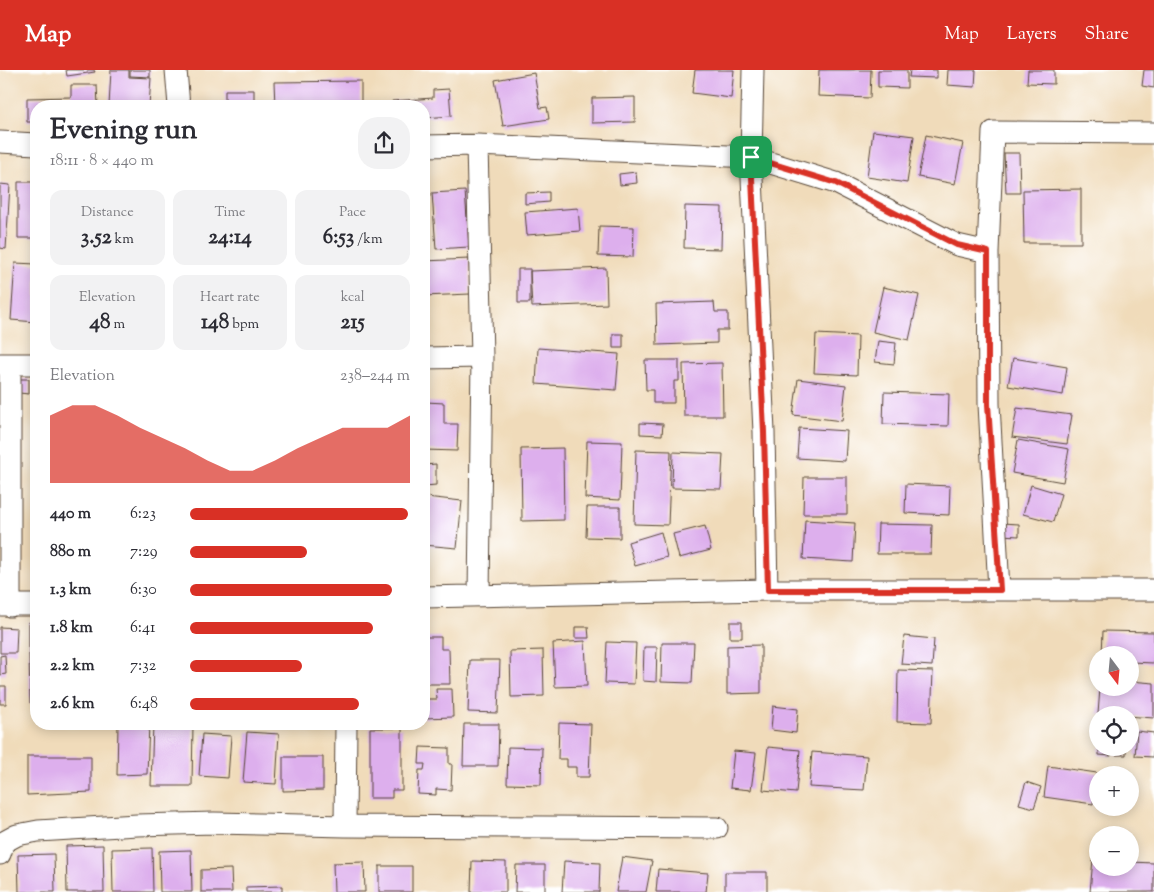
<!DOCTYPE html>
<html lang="en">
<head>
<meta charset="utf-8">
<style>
  :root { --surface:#fff; --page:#f2f2f3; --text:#2b2b33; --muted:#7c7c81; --accent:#d93025 }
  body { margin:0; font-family:"Sorts Mill Goudy",serif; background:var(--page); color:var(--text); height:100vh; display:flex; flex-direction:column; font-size:19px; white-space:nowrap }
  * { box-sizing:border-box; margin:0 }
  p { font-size:16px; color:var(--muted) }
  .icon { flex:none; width:28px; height:28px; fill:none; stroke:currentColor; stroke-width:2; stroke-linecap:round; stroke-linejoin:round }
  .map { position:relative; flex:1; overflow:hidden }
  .panel { position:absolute; left:30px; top:30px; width:400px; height:630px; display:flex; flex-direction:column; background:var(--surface); border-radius:20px; box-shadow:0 2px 12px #0003 }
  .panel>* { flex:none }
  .needle { width:32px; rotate:164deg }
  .tools { position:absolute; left:1089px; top:576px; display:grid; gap:10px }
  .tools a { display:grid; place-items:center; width:50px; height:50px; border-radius:50%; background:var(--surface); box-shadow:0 2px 12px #0003; font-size:25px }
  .pin { position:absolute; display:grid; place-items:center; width:42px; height:42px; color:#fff; margin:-21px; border-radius:10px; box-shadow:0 2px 8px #0006 }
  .round { display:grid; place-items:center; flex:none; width:52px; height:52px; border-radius:20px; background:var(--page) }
  .headline { display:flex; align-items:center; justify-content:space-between; height:85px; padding:0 20px }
  h1 { font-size:28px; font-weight:800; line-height:38px }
  .metrics { display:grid; grid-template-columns:repeat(3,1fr); gap:8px; height:85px; padding:5px 20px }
  .metrics div { display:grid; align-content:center; border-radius:12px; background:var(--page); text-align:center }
  .metrics b { font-size:21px; font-weight:800 }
  .metrics small { font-size:14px; font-weight:400 }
  .metrics p { font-size:14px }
  .chart { height:140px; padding:10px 20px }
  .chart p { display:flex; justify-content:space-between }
  .chart svg { width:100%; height:90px; margin-top:5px; fill:var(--accent); opacity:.7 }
  ul { padding:0 20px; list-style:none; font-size:16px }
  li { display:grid; grid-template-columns:80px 60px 1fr; align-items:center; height:38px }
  li i { height:12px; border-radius:6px; background:var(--accent) }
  header { display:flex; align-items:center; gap:30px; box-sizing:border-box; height:70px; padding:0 25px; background:var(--accent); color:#fff }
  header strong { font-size:24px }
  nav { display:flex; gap:28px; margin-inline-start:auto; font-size:18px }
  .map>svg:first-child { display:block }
  .building { fill:#ddafed }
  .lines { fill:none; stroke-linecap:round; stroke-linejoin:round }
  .street-casing { stroke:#564535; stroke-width:23 }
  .street { stroke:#fff; stroke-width:21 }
  .route-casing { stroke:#fff; stroke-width:10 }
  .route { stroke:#d93025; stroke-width:6 }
</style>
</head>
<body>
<header>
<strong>Map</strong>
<nav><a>Map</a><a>Layers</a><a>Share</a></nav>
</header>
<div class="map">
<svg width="1154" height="822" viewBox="0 0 1154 822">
  <rect width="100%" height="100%" fill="#fff"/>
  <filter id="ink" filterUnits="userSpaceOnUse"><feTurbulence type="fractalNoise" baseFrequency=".02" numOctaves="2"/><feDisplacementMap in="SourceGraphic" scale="10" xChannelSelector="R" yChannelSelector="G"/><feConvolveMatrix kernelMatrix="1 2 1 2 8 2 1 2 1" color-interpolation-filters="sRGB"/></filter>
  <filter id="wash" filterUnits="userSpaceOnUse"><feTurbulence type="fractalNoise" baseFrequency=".0096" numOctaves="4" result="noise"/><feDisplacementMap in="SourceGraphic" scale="20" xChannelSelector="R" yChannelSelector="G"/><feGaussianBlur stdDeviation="1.12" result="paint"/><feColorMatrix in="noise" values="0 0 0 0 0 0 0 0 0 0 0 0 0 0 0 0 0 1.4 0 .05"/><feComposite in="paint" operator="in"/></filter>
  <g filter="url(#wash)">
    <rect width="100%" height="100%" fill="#f0dbba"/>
    <g id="blocks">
      <path class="building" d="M 66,0 L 94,0 L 95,2 L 67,6 Z
        M 111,0 L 129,0 L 129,7 L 151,8 L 149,36 L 109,36 Z
        M 130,0 L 150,0 L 150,7 L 130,6 Z
        M 695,0 L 734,0 L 731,28 L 692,23 Z
        M 819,0 L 871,0 L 870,28 L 818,26 Z
        M 878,0 L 907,0 L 907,18 L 878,17 Z
        M 910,0 L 937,0 L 937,8 L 909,7 Z
        M 948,0 L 976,0 L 975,17 L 947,15 Z
        M 1028,0 L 1054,0 L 1054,14 L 1027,13 Z
        M 1144,0 L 1154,0 L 1154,18 L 1142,16 Z
        M 534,3 L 540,38 L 547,37 L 549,49 L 503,56 L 495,10 Z
        M 361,11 L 361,36 L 275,36 L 274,12 Z
        M 71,15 L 97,15 L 98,36 L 36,36 L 36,52 L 27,52 L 27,28 L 71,27 Z
        M 449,19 L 451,46 L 424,48 L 424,36 L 392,36 L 392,31 L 433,28 L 433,20 Z
        M 225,20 L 254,20 L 254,36 L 225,36 Z
        M 635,27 L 635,52 L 592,53 L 592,28 Z
        M 873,61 L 914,66 L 907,113 L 867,107 Z
        M 926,65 L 963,73 L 955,114 L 918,107 Z
        M 1004,83 L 1019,83 L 1020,123 L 1006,123 Z
        M 636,102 L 637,113 L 620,115 L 619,104 Z
        M 18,112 L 36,112 L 36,168 L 18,168 Z
        M 0,114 L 10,115 L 6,179 L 0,178 Z
        M 1081,119 L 1081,173 L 1024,173 L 1023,120 Z
        M 465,121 L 469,177 L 436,179 L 432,123 Z
        M 549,122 L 549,132 L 525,134 L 525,123 Z
        M 685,136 L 722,137 L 721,179 L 684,178 Z
        M 578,138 L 580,161 L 527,165 L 525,142 Z
        M 599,156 L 634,157 L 633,187 L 598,186 Z
        M 469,189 L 470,224 L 424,226 L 424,191 Z
        M 15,193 L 36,194 L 36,252 L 11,250 Z
        M 606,198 L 607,234 L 532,237 L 530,201 Z
        M 518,199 L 530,199 L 530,233 L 518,233 Z
        M 883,217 L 919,225 L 909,270 L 873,262 Z
        M 714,232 L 715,242 L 728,242 L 728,260 L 717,260 L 717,273 L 657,275 L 656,234 Z
        M 613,264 L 623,264 L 623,278 L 613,278 Z
        M 816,264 L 858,266 L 857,305 L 814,303 Z
        M 878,271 L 896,273 L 894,294 L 875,292 Z
        M 538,278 L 619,284 L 616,320 L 536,314 Z
        M 1013,288 L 1067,297 L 1063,325 L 1008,316 Z
        M 645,290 L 679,290 L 679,311 L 674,311 L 674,333 L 653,333 L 653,320 L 646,320 Z
        M 722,293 L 723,346 L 684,346 L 683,294 Z
        M 20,309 L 29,309 L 29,324 L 19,323 Z
        M 798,309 L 846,315 L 842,351 L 793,345 Z
        M 884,322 L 949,324 L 948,356 L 883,354 Z
        M 426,332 L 444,333 L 444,354 L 458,354 L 457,381 L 425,380 Z
        M 1017,338 L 1072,345 L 1067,374 L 1012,367 Z
        M 640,353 L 663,354 L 662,365 L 640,364 Z
        M 799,358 L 847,361 L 845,391 L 797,388 Z
        M 1018,370 L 1069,379 L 1063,412 L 1012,403 Z
        M 587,371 L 622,372 L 620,430 L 585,428 Z
        M 563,378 L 564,450 L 522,451 L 521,379 Z
        M 636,380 L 671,381 L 668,455 L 634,454 Z
        M 673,382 L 723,384 L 721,419 L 672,418 Z
        M 436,394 L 436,415 L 425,416 L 424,395 Z
        M 804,407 L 847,407 L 847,444 L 803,444 Z
        M 906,414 L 950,416 L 949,445 L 905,443 Z
        M 1031,415 L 1061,424 L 1053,452 L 1023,444 Z
        M 426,427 L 462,431 L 457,478 L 424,475 Z
        M 587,437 L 620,437 L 620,468 L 586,467 Z
        M 805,450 L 855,453 L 853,492 L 803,489 Z
        M 1001,453 L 1019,454 L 1019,466 L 1000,465 Z
        M 878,454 L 932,455 L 931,484 L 877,484 Z
        M 705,456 L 711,480 L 679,488 L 673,464 Z
        M 661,462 L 667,487 L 635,496 L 628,472 Z
        M 29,552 L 36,552 L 36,582 L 29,582 Z
        M 730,552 L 742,552 L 742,568 L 730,568 Z
        M 0,557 L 17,558 L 16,583 L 0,583 Z
        M 575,557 L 588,557 L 589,568 L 575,568 Z
        M 1103,561 L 1154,562 L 1154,593 L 1130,592 L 1130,585 L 1102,585 Z
        M 904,566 L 934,569 L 932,596 L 901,594 Z
        M 424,567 L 441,567 L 441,579 L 449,579 L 450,614 L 424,614 Z
        M 585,571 L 587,616 L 555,617 L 553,573 Z
        M 607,572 L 636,573 L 634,614 L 605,613 Z
        M 662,573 L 694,573 L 692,613 L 661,612 Z
        M 761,575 L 761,623 L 727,624 L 727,576 Z
        M 644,577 L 657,577 L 656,612 L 643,611 Z
        M 543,580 L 544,626 L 511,627 L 510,581 Z
        M 29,584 L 36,584 L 36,633 L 30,633 Z
        M 5,585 L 6,604 L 0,605 L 0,586 Z
        M 470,590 L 500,590 L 498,643 L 468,642 Z
        M 898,600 L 933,601 L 931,653 L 897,652 Z
        M 1130,611 L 1154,613 L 1154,648 L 1098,644 L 1100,618 L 1130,618 Z
        M 0,616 L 6,616 L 6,634 L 0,634 Z
        M 436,619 L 452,619 L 453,647 L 424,648 L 424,629 L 437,629 Z
        M 773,636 L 798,639 L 796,663 L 771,660 Z
        M 559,653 L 591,654 L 589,707 L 576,707 L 576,697 L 567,697 L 567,689 L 558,689 Z
        M 118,654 L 149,654 L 147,704 L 117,705 Z
        M 153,654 L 193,654 L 192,716 L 151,716 Z
        M 464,654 L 499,654 L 498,696 L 463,696 Z
        M 370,658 L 402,658 L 402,720 L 392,720 L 392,728 L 370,728 Z
        M 1137,661 L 1154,663 L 1153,687 L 1135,686 Z
        M 247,662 L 279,664 L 276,714 L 243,712 Z
        M 202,664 L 231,666 L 228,708 L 199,706 Z
        M 420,677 L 449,678 L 449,694 L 452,694 L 451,720 L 436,719 L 436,725 L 418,724 L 419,700 L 424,700 L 425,694 L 419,694 Z
        M 508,677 L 542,678 L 541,715 L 507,714 Z
        M 768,677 L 800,680 L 796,723 L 763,720 Z
        M 1099,678 L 1112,678 L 1111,686 L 1099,685 Z
        M 1116,678 L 1126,678 L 1126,685 L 1116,685 Z
        M 734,681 L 756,683 L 751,720 L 730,718 Z
        M 812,682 L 867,686 L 864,720 L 809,717 Z
        M 27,686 L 91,686 L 91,722 L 27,725 Z
        M 283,687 L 323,687 L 323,720 L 283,721 Z
        M 1048,696 L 1097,703 L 1093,734 L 1044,727 Z
        M 1026,712 L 1041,717 L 1034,738 L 1019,734 Z
        M 103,775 L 104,822 L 67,822 L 66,776 Z
        M 152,778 L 153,822 L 113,822 L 112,779 Z
        M 191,780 L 192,822 L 160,822 L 159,781 Z
        M 54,784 L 55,822 L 19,822 L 18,785 Z
        M 622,787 L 652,791 L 646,822 L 616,822 Z
        M 1093,789 L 1098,789 L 1098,798 L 1130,798 L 1130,792 L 1154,793 L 1154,822 L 1090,822 Z
        M 472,791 L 506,792 L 506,822 L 471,822 Z
        M 564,791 L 600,793 L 599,822 L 562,822 Z
        M 364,792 L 365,822 L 334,822 L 333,793 Z
        M 516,795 L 545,795 L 545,822 L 515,822 Z
        M 379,796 L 412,796 L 412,822 L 379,822 Z
        M 231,799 L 232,822 L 201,822 L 201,800 Z
        M 658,799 L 708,803 L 706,822 L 656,822 Z
        M 725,802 L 767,802 L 767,822 L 725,822 Z
        M 282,816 L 282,822 L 246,822 L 246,817 Z"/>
    </g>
  </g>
  <g filter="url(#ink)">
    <use href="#blocks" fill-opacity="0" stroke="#564535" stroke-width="1"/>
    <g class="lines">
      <defs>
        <path id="street" d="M 176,0 L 179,36
          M 753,0 L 751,87 L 764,362 L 767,520
          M 0,72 L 36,74
          M 477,75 L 482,287 L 479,526
          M 424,76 L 477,75 L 751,87 L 836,113 L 957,175 L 988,182 L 993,62 L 1154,63
          M 988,182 L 989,334 L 999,520
          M 424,288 L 482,287
          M 0,294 L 36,294
          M 10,294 L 10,536
          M 424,527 L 767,520 L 1154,520
          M 0,535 L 36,535
          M 345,756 L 346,654
          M 0,784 L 4,772 L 17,765 L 38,761 L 137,755 L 214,753 L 345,756 L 717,758"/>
      </defs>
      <use href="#street" class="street-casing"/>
      <use href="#street" class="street"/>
    </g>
  </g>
  <g class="lines" filter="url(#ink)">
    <defs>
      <path id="route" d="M 751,87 L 836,113 L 957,175 L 988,182 L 988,334 L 1000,520 L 768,520 L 764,362 Z"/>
    </defs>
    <use href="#route" class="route-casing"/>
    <use href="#route" class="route"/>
  </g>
</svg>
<div class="tools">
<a><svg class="needle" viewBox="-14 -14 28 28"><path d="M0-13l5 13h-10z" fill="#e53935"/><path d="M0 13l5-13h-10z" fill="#7c7c81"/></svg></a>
<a><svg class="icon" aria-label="locate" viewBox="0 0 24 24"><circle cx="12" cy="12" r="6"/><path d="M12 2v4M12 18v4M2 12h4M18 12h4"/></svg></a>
<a>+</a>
<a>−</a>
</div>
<div class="pin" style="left:751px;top:87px;background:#1e9e55"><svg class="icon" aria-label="arrive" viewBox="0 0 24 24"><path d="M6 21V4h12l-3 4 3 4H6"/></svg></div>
<section class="panel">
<div class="headline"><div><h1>Evening run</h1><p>18:11 · 8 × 440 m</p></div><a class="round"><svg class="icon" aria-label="share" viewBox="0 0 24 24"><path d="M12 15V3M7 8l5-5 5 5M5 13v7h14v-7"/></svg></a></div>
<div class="metrics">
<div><p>Distance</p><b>3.52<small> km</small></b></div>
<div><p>Time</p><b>24:14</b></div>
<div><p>Pace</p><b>6:53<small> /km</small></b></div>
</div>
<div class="metrics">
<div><p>Elevation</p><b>48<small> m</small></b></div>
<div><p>Heart rate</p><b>148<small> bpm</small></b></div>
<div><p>kcal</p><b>215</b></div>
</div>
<div class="chart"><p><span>Elevation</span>238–244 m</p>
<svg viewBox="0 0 160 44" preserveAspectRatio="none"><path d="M0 44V11L10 6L20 6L30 11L40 17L50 22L60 27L70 33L80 38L90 38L100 33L110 27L120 22L130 17L140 17L150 17L160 11V44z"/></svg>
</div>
<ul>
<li><b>440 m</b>6:23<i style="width:99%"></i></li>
<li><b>880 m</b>7:29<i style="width:53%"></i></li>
<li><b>1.3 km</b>6:30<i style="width:92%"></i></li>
<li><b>1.8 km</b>6:41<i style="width:83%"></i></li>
<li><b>2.2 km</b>7:32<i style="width:51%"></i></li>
<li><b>2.6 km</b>6:48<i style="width:77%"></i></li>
</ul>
</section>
</div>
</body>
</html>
